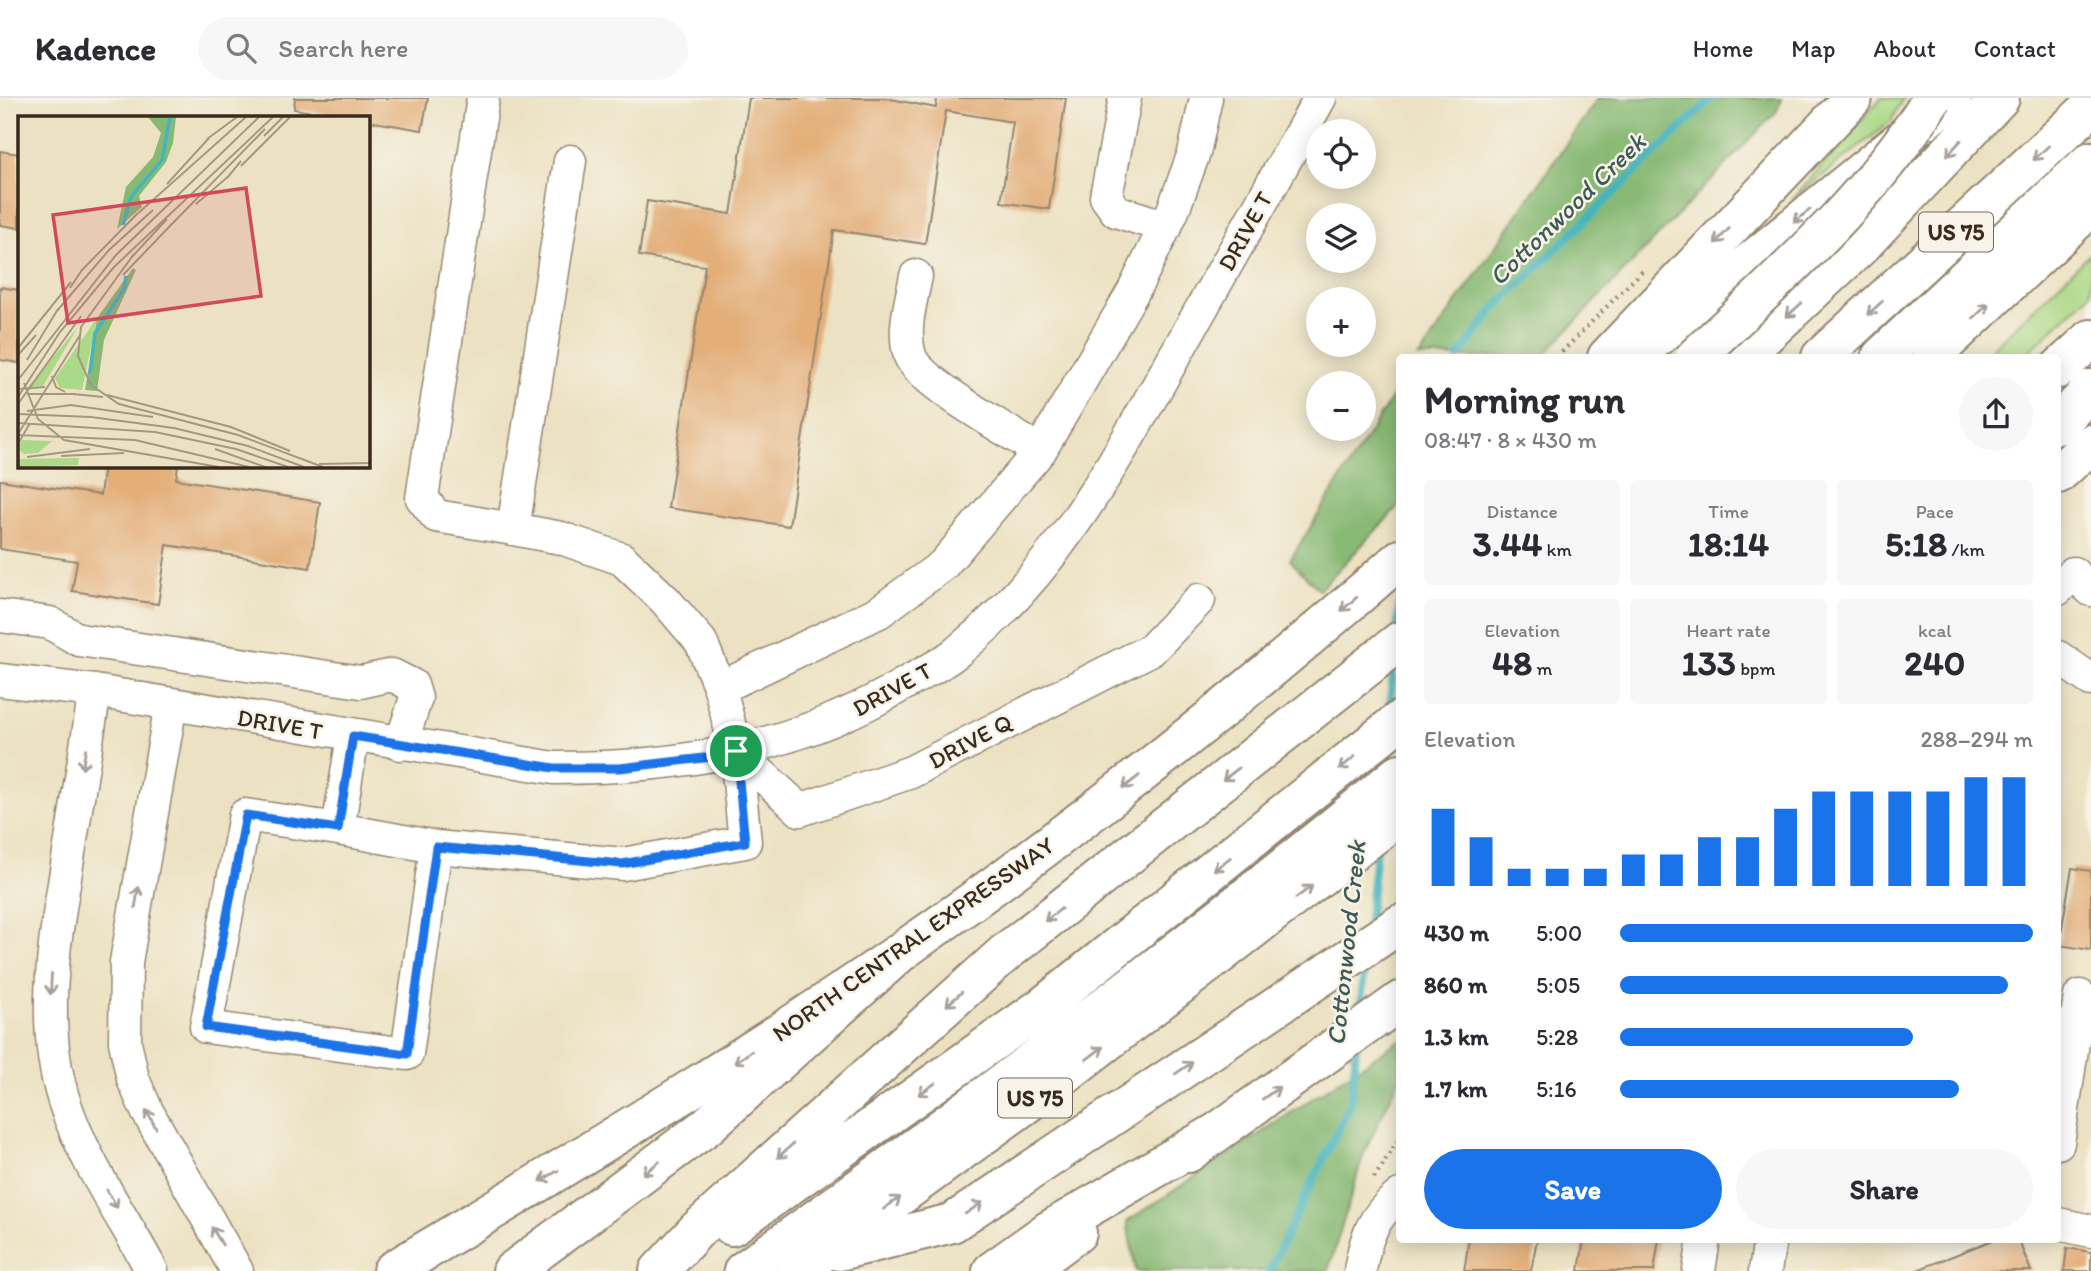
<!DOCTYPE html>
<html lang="en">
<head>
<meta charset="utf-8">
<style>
  :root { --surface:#fff; --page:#f7f7f7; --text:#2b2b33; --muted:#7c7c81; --line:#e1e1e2; --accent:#1a73e8 }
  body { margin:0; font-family:Itim,sans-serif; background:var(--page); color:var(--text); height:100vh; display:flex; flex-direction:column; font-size:26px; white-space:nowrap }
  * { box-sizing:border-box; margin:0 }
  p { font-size:23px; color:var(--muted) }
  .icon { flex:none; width:38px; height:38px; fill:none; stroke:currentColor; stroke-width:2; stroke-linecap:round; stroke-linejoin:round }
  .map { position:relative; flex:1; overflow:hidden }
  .details { position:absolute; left:1396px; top:256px; width:665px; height:889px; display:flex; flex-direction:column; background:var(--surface); border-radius:7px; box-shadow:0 4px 18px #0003 }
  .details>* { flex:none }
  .controls { position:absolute; left:1306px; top:21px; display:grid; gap:14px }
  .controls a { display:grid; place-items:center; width:70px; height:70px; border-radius:50%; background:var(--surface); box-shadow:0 4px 18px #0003; font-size:35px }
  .pin { position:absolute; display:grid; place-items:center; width:60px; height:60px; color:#fff; margin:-30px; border:4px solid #fff; border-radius:50%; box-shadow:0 2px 7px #0007 }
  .round { display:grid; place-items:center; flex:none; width:74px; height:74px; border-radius:37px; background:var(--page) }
  .head { display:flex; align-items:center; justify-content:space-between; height:119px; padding:0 28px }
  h1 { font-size:38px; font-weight:700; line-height:52px }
  .metrics { display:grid; grid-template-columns:repeat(3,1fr); gap:10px; height:119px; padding:7px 28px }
  .metrics div { display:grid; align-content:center; border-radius:7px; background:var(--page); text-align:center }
  .metrics b { font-size:35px; font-weight:700 }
  .metrics small { font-size:19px; font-weight:400 }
  .metrics p { font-size:19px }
  .chart { height:196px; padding:14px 28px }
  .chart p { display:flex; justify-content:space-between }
  .chart svg { width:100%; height:126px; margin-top:7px; stroke:var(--accent); stroke-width:6 }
  .button { display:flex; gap:14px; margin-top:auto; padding:14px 28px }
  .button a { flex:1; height:80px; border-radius:42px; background:var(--accent); color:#fff; font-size:28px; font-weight:700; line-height:80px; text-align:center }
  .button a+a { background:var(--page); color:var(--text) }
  ul { padding:0 28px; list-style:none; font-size:23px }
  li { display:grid; grid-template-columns:112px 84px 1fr; align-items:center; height:52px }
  li i { height:18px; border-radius:9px; background:var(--accent) }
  header { display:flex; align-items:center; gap:42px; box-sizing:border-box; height:98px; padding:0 35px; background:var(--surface); border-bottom:2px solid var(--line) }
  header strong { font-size:33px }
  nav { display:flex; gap:38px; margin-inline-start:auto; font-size:24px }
  .search { width:490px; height:63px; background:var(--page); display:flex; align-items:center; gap:18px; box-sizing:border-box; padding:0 24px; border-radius:38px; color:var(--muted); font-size:26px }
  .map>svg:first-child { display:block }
  .green { fill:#abd987; stroke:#738252; stroke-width:2 }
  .forest { fill:#88b974; stroke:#627249; stroke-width:2 }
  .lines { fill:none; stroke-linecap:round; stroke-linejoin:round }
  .stream { stroke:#44b4bd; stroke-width:8 }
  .building { fill:#e3ae78 }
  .minor-casing { stroke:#948670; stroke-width:35 }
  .major-casing { stroke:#948670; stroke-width:42 }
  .highway-casing { stroke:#948670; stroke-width:42 }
  .path { stroke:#948670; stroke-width:4.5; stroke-dasharray:2 5; stroke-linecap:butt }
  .minor { stroke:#fff; stroke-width:32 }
  .major { stroke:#fff; stroke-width:38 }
  .highway { stroke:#fff; stroke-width:38 }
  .highway-bridge-casing { stroke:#948670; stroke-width:42; stroke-linecap:butt }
  .highway-bridge { stroke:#fff; stroke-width:38 }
  .oneway { stroke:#a79f9a }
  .route-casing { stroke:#fff; stroke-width:14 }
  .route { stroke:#1a73e8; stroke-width:9 }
  .labels { text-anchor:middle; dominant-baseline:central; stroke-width:5; stroke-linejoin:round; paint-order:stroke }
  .shield { fill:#f7f3e8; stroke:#73665b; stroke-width:2 }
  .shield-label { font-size:23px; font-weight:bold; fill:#3b2a1e }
  .street-label { font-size:24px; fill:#3b2a1e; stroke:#f7f3e8 }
  .water-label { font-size:26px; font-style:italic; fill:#3e5a56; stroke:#f7f3e8 }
  .inset-river { fill:none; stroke:#44b4bd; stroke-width:3.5 }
  .inset-road { fill:none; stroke:#a59881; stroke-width:2 }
  .view { fill:#d1495b; fill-opacity:0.15; stroke:#d1495b; stroke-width:3.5 }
  .inset-edge { fill:none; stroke:#3b2a1e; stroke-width:3.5 }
</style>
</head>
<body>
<header>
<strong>Kadence</strong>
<div class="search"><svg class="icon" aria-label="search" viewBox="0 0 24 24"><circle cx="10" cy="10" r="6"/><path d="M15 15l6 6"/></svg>Search here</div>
<nav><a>Home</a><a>Map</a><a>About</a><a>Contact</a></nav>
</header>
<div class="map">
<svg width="2091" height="1173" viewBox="0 0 2091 1173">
  <rect width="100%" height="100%" fill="#f7f3e8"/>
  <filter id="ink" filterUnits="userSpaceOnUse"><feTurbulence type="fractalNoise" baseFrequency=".0143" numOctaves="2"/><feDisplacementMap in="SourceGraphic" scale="14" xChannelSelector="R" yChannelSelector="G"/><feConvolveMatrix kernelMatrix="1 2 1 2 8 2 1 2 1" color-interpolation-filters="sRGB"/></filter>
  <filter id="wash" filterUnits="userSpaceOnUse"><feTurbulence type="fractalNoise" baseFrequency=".00686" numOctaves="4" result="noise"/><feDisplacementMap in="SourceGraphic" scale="28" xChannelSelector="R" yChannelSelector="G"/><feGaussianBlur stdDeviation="1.57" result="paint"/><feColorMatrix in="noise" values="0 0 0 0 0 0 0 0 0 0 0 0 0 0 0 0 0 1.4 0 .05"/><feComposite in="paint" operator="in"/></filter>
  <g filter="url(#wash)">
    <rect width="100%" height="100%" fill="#ece2c3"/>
    <path class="green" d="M 1881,0 L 1903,0 L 1891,23 L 1792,102 Z
      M 2091,155 L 2091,195 L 2023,259 L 1984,259 Z"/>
    <path class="forest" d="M 1598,0 L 1782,0 L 1777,13 L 1542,259 L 1419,259 Z
      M 1400,286 L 1400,407 L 1319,492 L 1290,462 Z
      M 1400,942 L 1400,979 L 1364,1055 L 1328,1173 L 1136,1173 L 1127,1124 Z"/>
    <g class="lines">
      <path class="stream" d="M 1458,259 L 1495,210 L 1712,0
        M 1397,533 L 1400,503
        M 1389,617 L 1394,564
        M 1368,833 L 1376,752
        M 1360,917 L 1365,863
        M 1269,1173 L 1351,1005 L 1356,950"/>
    </g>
    <g id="blocks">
      <path class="building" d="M 295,0 L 428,0 L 422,32 L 368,23 L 368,19 L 343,19 L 294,11 Z
        M 749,0 L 886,0 L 936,10 L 937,0 L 1066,0 L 1049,111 L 1001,104 L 1013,24 L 946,13 L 925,146 L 834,132 L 789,428 L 668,410 L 705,168 L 639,158 L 647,103 L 731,116 Z
        M 0,53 L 19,56 L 19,130 L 0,127 Z
        M 0,189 L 19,192 L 19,265 L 0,262 Z
        M 104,368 L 178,368 L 176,381 L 320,404 L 310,470 L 167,447 L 158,506 L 72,493 L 77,463 L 0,451 L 0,382 L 100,397 Z
        M 2072,770 L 2091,773 L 2091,852 L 2059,847 Z
        M 1469,1141 L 1537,1141 L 1531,1173 L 1464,1173 Z
        M 1584,1141 L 1659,1141 L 1654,1173 L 1579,1173 Z
        M 1995,1141 L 2018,1141 L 2031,1173 L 1915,1173 Z
        M 2067,1150 L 2091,1154 L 2091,1173 L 2064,1173 Z"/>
    </g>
  </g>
  <g filter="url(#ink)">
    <use href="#blocks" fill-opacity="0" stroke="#948670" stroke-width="2"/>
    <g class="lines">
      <defs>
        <path id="minor" d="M 483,0 L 422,400 L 436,418 L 513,431
          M 1125,0 L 1106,99 L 1116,113 L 1166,129
          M 570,63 L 513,431 L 561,440 L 622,461 L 665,502 L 701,544 L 720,590
          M 916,178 C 911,204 902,232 910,258 C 919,284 1013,336 1040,353
          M 2058,491 L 2073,475 L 2091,492
          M 0,518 L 50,525 L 79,542 L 361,584 L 392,577 L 412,587 L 416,600 L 401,646
          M 2058,559 L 2091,582
          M 0,582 L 95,593 L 554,670 C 682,670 795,651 906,585 C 923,575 943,566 958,553 C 1058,472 1115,363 1177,254 C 1225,169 1273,85 1320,0
          M 95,593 C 86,649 77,705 68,761 C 55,841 39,924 64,1003 C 84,1064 122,1117 152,1173
          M 171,606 L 126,864 L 125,944 L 133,981 L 147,1013 L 237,1173
          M 736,653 L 800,712 L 911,674 L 1152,551 L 1199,502
          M 338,731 L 436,749 L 407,956 L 206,929 L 245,717 L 338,731 L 353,638
          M 436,749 L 623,766 L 745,744 L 736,653 L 720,590 L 879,514 L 943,467 L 1040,353 L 1134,192 L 1172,115 L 1194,55 L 1206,0
          M 2058,1045 L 2080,898
          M 2058,1126 L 2091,1133
          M 1360,1173 C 1365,1140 1373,1118 1400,1097
          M 1699,1173 L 1704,1141
          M 1765,1173 L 1770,1141"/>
        <path id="major" d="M 1607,259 L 1853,0
          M 2058,376 L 2091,346
          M 1188,1055 L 1400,903
          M 392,1173 C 564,1069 737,967 902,853 C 1076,732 1241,600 1400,461
          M 1026,1173 L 1077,1135"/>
        <path id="highway" d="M 1633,259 L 1952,0
          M 1742,259 L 1862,147 L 2000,0
          M 1821,259 L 2091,9
          M 1881,259 L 2091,63
          M 1931,259 L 2091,109
          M 2058,271 L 2091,241
          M 2058,327 L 2091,291
          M 732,1128 L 1042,909 L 1400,622
          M 839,1153 L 952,1125 L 1400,826
          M 512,1173 L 706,1029 L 902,853
          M 659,1173 L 697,1132 L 1005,855 L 1400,543
          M 743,1173 C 968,1014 1187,850 1400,675
          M 797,1173 L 1033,1001 L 1400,717
          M 992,1173 L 1048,1133 L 1216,1035"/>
      </defs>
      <use href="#minor" class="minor-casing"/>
      <use href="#major" class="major-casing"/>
      <use href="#highway" class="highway-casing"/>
      <path class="path" d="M 1557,259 L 1644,171
        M 1374,1080 L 1400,1040"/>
      <use href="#minor" class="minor"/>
      <use href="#major" class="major"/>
      <use href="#highway" class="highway"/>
      <defs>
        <path id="highway-bridge" d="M 1695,259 C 1781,178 1870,101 1932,0"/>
      </defs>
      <use href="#highway-bridge" class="highway-bridge-casing"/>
      <use href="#highway-bridge" class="highway-bridge"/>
    </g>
    <defs><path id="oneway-shaft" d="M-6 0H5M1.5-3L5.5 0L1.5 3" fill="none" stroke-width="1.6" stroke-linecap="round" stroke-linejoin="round" transform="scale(1.75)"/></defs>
    <g class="oneway">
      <use href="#oneway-shaft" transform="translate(1954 50) rotate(132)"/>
      <use href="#oneway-shaft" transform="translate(2041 55) rotate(137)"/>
      <use href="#oneway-shaft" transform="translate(1802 118) rotate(141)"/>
      <use href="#oneway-shaft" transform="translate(1722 138) rotate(134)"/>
      <use href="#oneway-shaft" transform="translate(1875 210) rotate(138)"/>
      <use href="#oneway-shaft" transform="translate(1794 212) rotate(138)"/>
      <use href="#oneway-shaft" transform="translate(1981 213) rotate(-43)"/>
      <use href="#oneway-shaft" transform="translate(1349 506) rotate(139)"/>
      <use href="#oneway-shaft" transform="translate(84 661) rotate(99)"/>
      <use href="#oneway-shaft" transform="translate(1347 665) rotate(141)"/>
      <use href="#oneway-shaft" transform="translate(1231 676) rotate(142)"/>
      <use href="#oneway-shaft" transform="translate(1131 684) rotate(142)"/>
      <use href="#oneway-shaft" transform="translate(1222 766) rotate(142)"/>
      <use href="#oneway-shaft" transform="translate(1304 794) rotate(-37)"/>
      <use href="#oneway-shaft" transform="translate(137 799) rotate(-80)"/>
      <use href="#oneway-shaft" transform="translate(1053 817) rotate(142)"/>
      <use href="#oneway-shaft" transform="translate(51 886) rotate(93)"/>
      <use href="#oneway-shaft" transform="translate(954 901) rotate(138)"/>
      <use href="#oneway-shaft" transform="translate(1095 955) rotate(-37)"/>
      <use href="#oneway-shaft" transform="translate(743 959) rotate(146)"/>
      <use href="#oneway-shaft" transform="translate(1184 970) rotate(-34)"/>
      <use href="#oneway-shaft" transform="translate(927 991) rotate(145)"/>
      <use href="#oneway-shaft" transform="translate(1271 995) rotate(-35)"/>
      <use href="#oneway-shaft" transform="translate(151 1021) rotate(-118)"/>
      <use href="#oneway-shaft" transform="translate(785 1053) rotate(138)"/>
      <use href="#oneway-shaft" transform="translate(651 1070) rotate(143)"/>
      <use href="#oneway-shaft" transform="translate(549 1078) rotate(149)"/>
      <use href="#oneway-shaft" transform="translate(112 1101) rotate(60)"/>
      <use href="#oneway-shaft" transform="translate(892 1105) rotate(-36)"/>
      <use href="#oneway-shaft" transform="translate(974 1110) rotate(-34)"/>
      <use href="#oneway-shaft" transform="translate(217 1138) rotate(-121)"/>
    </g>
  </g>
  <g class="lines" filter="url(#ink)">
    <defs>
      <path id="route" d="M 353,638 L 554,670 L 620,670 L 712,659 L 736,653 L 745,744 L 622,766 L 436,749 L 407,956 L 206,929 L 246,717 L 338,731 Z"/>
    </defs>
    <use href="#route" class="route-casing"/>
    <use href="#route" class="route"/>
  </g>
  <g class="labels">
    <g class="shield">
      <rect x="1919" y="114.5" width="74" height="39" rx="5"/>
      <rect x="998" y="980.5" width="74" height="39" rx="5"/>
    </g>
    <g class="shield-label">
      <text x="1956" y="134">US 75</text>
      <text x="1035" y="1000">US 75</text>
    </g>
    <g class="street-label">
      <text transform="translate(1245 133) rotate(-61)">DRIVE T</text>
      <text transform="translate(892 591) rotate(-29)">DRIVE T</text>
      <text transform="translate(280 626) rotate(10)">DRIVE T</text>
      <text transform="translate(970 643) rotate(-28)">DRIVE Q</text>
      <text transform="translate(913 841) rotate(-35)">NORTH CENTRAL EXPRESSWAY</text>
    </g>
    <g class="water-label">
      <text transform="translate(1567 111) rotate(-44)">Cottonwood Creek</text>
      <text transform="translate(1346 845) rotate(-84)">Cottonwood Creek</text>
    </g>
  </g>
  <g transform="translate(18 18)">
    <rect width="352" height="352" fill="#ece2c3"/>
    <path d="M 79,202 L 64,274 L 42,272 L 37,262 ZM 60,211 L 25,270 L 10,271 ZM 4,324 L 34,325 L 20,337 L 6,338 L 0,333 ZM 61,342 L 60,349 L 0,351 L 0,343 Z" fill="#abd987"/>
    <path d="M 130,1 L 158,1 L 155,27 L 148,46 L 121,80 L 124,91 L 99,113 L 108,71 L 135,41 L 143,17 ZM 115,152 L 118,154 L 86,224 L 79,275 L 67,274 L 79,202 Z" fill="#88b974"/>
    <path class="inset-river" d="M 105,109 L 113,81 L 144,44 L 152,1M 72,257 L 77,217 L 106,173 L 108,160"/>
    <path class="inset-road" d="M 246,20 L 265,1M 189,23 L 219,1M 223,50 L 272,1M 209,62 L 223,45M 149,68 L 191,22M 178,88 L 212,59M 117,100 L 228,1M 149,113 L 247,13M 116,138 L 63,211 L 60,240 L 73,269 L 101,288 L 220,319 L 305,351M 113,142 L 149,103M 63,155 L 119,98M 105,159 L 151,111M 52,172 L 64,154M 38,196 L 91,134 L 135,94M 0,232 L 53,166M 0,239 L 18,219M 9,244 L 40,193M 34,260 L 38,271 L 47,276M 0,264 L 98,139 L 241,1M 6,267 L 20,303 L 46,324 L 201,351M 0,273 L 27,271M 9,278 L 58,278M 55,278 L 85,281M 89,279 L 213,311 L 272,335M 0,281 L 42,216 L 96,151 L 255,1M 0,288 L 63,200M 9,295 L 53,289 L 135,301M 0,298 L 73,301 L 156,312 L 230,330 L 286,351M 0,307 L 137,316 L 218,333 L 270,351M 0,318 L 62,219M 0,319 L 117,324 L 231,351M 0,328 L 12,307M 197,333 L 247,351M 43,340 L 106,337M 9,341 L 72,333M 301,348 L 352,347"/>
    <path class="view" d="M 228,72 L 243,180 L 50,207 L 35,99 Z"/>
    <rect width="352" height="352" class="inset-edge"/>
  </g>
</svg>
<div class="controls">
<a><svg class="icon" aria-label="locate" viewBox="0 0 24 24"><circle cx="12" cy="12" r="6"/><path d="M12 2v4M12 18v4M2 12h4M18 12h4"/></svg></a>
<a><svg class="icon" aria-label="layers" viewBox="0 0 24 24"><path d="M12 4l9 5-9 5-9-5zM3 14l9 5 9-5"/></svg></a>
<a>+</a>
<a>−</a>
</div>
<div class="pin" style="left:736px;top:653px;background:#1e9e55"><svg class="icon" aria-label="arrive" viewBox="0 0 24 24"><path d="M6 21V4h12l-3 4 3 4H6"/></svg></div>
<section class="details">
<div class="head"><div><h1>Morning run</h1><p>08:47 · 8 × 430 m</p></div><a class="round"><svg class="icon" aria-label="share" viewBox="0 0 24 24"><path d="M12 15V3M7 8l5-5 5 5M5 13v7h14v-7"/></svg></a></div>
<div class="metrics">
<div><p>Distance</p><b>3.44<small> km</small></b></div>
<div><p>Time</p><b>18:14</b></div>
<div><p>Pace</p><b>5:18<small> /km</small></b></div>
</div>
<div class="metrics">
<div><p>Elevation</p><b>48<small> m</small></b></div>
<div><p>Heart rate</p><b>133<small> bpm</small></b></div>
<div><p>kcal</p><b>240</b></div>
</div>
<div class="chart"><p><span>Elevation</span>288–294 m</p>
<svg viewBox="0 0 160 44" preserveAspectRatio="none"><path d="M5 44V17M15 44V27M25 44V38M35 44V38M45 44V38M55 44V33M65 44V33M75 44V27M85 44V27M95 44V17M105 44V11M115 44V11M125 44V11M135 44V11M145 44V6M155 44V6"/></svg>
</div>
<ul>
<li><b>430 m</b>5:00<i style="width:100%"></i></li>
<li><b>860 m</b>5:05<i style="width:94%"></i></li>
<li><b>1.3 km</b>5:28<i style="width:71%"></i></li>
<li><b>1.7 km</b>5:16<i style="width:82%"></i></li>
</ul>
<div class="button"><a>Save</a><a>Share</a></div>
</section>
</div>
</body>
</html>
